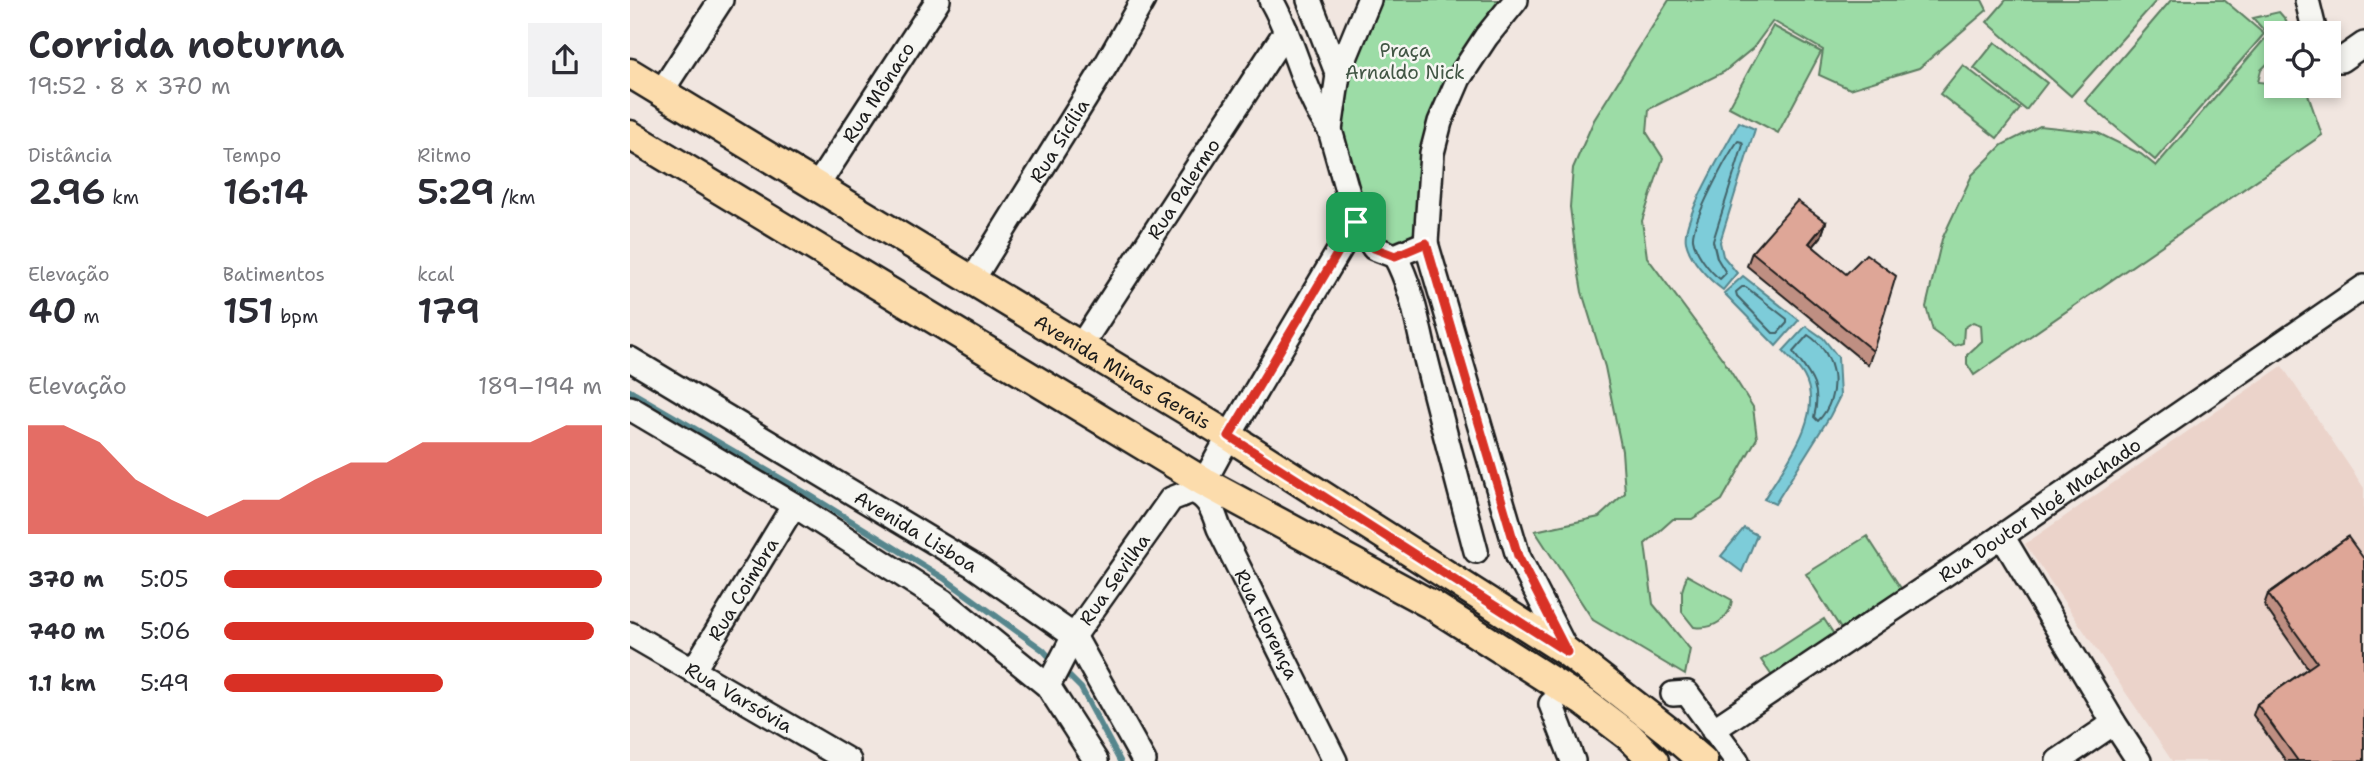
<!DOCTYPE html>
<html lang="pt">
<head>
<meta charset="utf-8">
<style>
  :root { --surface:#fff; --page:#f2f2f3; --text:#2b2b33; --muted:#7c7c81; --accent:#d93025 }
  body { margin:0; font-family:"Shantell Sans",sans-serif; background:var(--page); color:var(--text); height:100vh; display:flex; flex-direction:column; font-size:26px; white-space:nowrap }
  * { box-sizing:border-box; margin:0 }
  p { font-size:23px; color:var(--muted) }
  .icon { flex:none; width:38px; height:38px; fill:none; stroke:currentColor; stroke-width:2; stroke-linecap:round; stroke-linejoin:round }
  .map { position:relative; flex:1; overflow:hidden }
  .side { display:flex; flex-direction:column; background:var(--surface); width:630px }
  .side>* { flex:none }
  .tools { position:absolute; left:1634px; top:21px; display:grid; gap:14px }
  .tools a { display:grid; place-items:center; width:77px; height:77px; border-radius:0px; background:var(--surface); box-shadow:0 4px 10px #0003; font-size:35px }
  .pin { position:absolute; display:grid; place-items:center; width:60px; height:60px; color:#fff; margin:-30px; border-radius:14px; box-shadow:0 4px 10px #0006 }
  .round { display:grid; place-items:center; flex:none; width:74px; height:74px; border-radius:0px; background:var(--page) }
  .headline { display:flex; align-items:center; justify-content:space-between; height:119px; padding:0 28px }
  h1 { font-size:38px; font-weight:600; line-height:52px }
  .metrics { display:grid; grid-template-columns:repeat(3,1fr); gap:10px; height:119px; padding:7px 28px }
  .metrics div { display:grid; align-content:center }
  .metrics b { font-size:35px; font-weight:600 }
  .metrics small { font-size:19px; font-weight:400 }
  .metrics p { font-size:19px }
  .chart { height:196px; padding:14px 28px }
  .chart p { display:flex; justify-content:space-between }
  .chart svg { width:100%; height:126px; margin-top:7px; fill:var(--accent); opacity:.7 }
  ul { padding:0 28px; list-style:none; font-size:23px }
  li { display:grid; grid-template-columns:112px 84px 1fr; align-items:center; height:52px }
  li i { height:18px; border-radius:9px; background:var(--accent) }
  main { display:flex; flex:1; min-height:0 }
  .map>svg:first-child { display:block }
  .built { fill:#ebd3ca }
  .green { fill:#9cdca6; stroke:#5c7c61; stroke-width:2 }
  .water { fill:#7dccd9; stroke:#56868d; stroke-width:2 }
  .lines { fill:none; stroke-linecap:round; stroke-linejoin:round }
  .shore { stroke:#436268; stroke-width:2 }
  .stream { stroke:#56868d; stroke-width:6 }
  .minor-casing { stroke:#1c1c1c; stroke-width:28 }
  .major-casing { stroke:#1c1c1c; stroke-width:33 }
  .minor { stroke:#f6f6f2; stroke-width:23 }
  .major { stroke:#fcdcac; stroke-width:28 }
  .wall { fill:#bf8f82; stroke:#1c1c1c; stroke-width:2 }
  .shaded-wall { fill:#9b746a; stroke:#1c1c1c; stroke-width:2 }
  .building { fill:#dea697; stroke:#1c1c1c; stroke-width:2 }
  .route-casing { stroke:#fff; stroke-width:14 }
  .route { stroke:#d93025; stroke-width:9 }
  .labels { text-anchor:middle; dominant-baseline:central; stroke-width:5; stroke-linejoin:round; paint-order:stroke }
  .park-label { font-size:19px; fill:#425645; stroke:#f6f6f2 }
  .street-label { font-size:19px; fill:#1c1c1c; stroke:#f6f6f2 }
</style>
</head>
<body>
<main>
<section class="side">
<div class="headline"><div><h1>Corrida noturna</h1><p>19:52 · 8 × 370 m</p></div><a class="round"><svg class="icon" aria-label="share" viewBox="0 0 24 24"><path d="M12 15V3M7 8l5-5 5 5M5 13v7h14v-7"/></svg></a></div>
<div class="metrics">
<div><p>Distância</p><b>2.96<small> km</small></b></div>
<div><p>Tempo</p><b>16:14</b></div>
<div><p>Ritmo</p><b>5:29<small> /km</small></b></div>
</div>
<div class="metrics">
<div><p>Elevação</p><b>40<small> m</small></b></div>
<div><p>Batimentos</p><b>151<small> bpm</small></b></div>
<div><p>kcal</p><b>179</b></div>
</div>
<div class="chart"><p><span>Elevação</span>189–194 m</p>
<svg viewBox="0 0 160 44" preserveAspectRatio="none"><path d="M0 44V6L10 6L20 12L30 25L40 32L50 38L60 32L70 32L80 25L90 19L100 19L110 12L120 12L130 12L140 12L150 6L160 6V44z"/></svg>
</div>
<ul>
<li><b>370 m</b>5:05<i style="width:100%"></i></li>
<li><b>740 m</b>5:06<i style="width:98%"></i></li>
<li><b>1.1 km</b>5:49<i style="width:58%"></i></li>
</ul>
</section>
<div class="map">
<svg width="1734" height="761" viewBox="0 0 1734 761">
  <rect width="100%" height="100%" fill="#f1e6e0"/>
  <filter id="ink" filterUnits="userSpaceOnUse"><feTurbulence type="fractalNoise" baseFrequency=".0143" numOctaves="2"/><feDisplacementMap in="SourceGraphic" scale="14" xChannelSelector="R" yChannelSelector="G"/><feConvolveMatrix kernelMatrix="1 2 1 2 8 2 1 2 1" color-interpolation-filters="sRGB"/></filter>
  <g filter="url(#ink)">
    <path class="built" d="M 1652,366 L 1734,488 L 1734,761 L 1542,761 L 1395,544 Z"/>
    <path class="green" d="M 739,0 L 886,0 L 810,122 L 796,243 L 745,247 L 700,130 Z
      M 1039,0 L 1352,0 L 1357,10 L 1289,68 L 1220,89 L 1189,75 L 1193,50 L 1143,21 L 1123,48 L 1094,72 L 1019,109 L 1017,133 L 1033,158 L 1012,221 L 1017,257 L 1094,361 L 1123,407 L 1127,438 L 1092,500 L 1062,519 L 1043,519 L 1015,544 L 1023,604 L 1060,649 L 1055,675 L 963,620 L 905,531 L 969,517 L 995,493 L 992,451 L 975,367 L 952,292 L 947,263 L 940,207 L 943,168 L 964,120 Z
      M 1376,0 L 1527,0 L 1441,96 L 1357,22 Z
      M 1541,0 L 1594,0 L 1634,34 L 1525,160 L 1455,101 Z
      M 1649,12 L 1656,20 L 1658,33 L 1647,33 L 1647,54 L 1631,70 L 1628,82 L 1647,84 L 1647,86 L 1675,86 L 1692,135 L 1344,375 L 1337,364 L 1337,355 L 1352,341 L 1351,325 L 1343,322 L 1334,328 L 1333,343 L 1324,346 L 1303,331 L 1296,307 L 1312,239 L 1342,175 L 1372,145 L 1410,126 L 1466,132 L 1511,154 L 1526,166 L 1638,35 L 1623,18 Z
      M 1143,26 L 1191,52 L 1148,133 L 1099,107 Z
      M 1365,42 L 1417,83 L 1396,110 L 1344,68 Z
      M 1333,65 L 1390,109 L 1367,138 L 1310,94 Z
      M 1237,536 L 1274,593 L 1213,632 L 1176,574 Z
      M 1057,575 L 1102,600 C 1100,619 1083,630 1064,627 L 1052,612 L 1052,591 Z
      M 1194,619 L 1205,636 L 1142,676 L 1131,660 Z"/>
    <path class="water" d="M 1109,122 L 1125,129 L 1090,242 L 1093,256 L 1107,273 L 1093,290 C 1078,279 1060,260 1056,242 C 1051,219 1097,145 1109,122 Z
      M 1113,276 L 1169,320 L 1146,346 L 1094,293 Z
      M 1176,326 L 1193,338 L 1208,357 L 1210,396 L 1200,416 L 1145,504 L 1134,499 C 1153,467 1196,415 1174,376 C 1169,367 1160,359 1153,351 Z
      M 1114,528 L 1127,535 L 1112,572 L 1091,556 Z"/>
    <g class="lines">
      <path class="shore" d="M 1108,141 L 1112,142 L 1113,145 L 1083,241 L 1087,258 L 1096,273 L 1090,279 C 1080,272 1065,252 1063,239 C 1061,223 1097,156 1108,141 Z
        M 1112,287 L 1116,287 L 1157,319 L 1157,323 L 1148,333 L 1143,333 L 1107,296 L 1106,292 Z
        M 1178,335 C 1208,354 1212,396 1188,421 L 1184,417 C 1192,386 1180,375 1163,352 Z"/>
      <path class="stream" d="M 0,391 L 181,496 L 315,579 L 413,650 L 425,663
        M 433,670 L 451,688 L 490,761"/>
      <defs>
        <g id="minor">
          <path d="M 641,0 C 665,41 672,91 700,130"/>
          <path d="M 679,0 L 708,75"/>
          <path d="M 739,0 L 708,75 L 700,130 L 726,222 L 744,248 L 765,256 L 796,243"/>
          <path d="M 886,0 L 856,37 L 829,78 L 810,122 L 802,153 L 796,243 L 888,556 L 937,652"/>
          <path d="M 1677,0 L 1685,33"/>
          <path d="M 1699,60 L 1711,60 L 1734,44"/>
          <path d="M 31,92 L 91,0"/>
          <path id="s1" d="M 187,186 L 308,0"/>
          <path d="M 765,256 C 783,289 787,323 796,359 C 812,423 829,487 846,551"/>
          <path id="s2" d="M 343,279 L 476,65 L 513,0"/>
          <path id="s3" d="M 450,347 L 656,31"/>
          <path id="s4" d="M 0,359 L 344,566 L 444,636 L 514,761"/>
          <path d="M 0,408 L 164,505 L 313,601 L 418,686 L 466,761"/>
          <path d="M 574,482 L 599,436 L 726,222"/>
          <path d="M 1372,536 L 1484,723 L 1509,761"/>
          <path id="s5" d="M 0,634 L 219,761"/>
          <path id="s6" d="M 63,671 L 164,505"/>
          <path id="s7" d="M 418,686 L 444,636 L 541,499 L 562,491 C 580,497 583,512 589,528 L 705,761"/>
          <path d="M 1043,694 L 1057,693 L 1107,761"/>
          <path d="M 921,704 L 943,761"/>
          <path id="s8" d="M 1083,730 L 1372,536 L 1734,287"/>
          <path d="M 1428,761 L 1484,723"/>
        </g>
        <g id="major">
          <path id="s9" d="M 0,73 L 599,436 L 937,652 L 1037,730 L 1073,761"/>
          <path d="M 0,135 L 574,482 L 802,605 L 954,702 L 1000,737 L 1024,761"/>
        </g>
      </defs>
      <use href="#minor" class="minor-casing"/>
      <use href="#major" class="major-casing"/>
      <use href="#minor" class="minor"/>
      <use href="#major" class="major"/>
    </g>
    <path class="wall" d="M 1196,222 L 1191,237 L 1183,246 L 1243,351 L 1238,365 L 1117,266 L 1122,252 Z
      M 1718,537 L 1734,761 L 1656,761 L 1623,715 L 1627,704 L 1678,668 L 1634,605 L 1638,594 Z"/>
    <path class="shaded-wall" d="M 1196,222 L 1191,237 L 1174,258 L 1179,243 Z"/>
    <path class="building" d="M 1167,201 L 1196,222 L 1179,243 L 1216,274 L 1236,254 L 1266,276 L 1243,351 L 1122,252 Z
      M 1718,537 L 1734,559 L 1734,761 L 1668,761 L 1627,704 L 1687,662 L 1638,594 Z"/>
  </g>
  <g class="lines" filter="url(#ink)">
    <defs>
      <path id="route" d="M 726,222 L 744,248 L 765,256 L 796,243 L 888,556 L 937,652 L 599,436 Z"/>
    </defs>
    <use href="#route" class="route-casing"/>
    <use href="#route" class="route"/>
  </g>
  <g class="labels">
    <g class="park-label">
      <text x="775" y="50">Praça<tspan x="775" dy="22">Arnaldo Nick</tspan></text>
    </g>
    <g class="street-label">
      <text stroke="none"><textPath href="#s1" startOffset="112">Rua Mônaco</textPath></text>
      <text stroke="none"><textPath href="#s2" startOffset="163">Rua Sicília</textPath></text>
      <text stroke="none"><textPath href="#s3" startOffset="189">Rua Palermo</textPath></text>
      <text stroke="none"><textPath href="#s9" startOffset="576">Avenida Minas Gerais</textPath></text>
      <text stroke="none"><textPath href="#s8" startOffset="394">Rua Doutor Noé Machado</textPath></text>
      <text stroke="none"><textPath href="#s4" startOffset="334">Avenida Lisboa</textPath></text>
      <text stroke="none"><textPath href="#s7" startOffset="126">Rua Sevilha</textPath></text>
      <text stroke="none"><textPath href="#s6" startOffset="96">Rua Coimbra</textPath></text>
      <text stroke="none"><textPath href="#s7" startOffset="402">Rua Florença</textPath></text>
      <text stroke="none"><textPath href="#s5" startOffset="126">Rua Varsóvia</textPath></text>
    </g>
  </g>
</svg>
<div class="tools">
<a><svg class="icon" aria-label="locate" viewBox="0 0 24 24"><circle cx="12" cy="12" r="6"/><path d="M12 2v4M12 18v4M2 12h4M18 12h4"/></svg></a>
</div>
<div class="pin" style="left:726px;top:222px;background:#1e9e55"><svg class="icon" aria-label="arrive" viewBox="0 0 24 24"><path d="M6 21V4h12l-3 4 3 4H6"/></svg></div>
</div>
</main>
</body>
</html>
